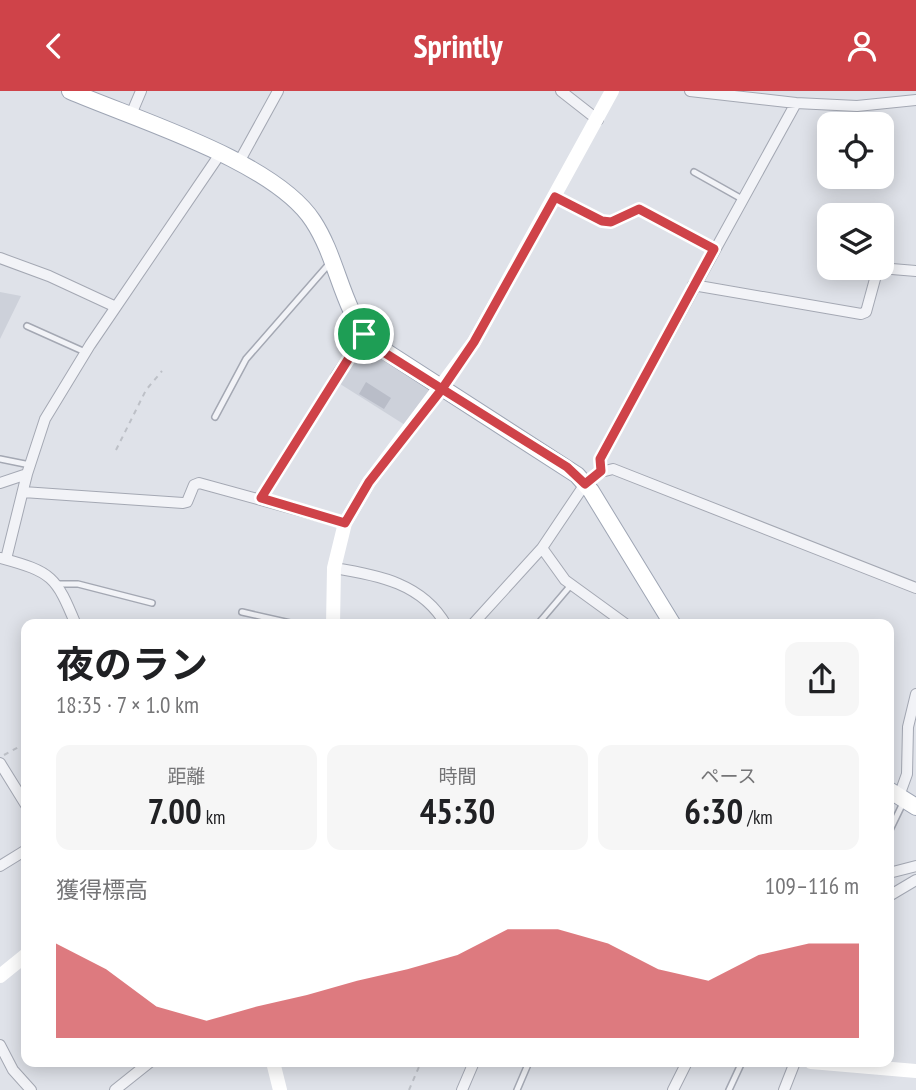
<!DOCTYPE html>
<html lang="ja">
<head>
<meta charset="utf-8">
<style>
  :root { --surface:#fff; --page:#f6f6f6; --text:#202124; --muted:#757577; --accent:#cf4349 }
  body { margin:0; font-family:"PT Sans Narrow","Noto Sans JP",sans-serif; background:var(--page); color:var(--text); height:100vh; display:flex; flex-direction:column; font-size:26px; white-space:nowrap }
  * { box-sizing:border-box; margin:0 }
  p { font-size:23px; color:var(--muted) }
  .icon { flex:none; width:38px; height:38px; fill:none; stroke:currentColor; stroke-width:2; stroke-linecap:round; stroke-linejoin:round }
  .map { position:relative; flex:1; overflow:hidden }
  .sheet { position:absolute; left:21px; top:528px; width:873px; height:448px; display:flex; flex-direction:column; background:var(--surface); border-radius:14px; box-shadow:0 4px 18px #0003 }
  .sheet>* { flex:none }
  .fabs { position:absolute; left:817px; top:21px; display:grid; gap:14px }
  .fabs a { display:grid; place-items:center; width:77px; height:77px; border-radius:14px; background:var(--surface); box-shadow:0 4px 18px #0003; font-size:35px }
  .pin { position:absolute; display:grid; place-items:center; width:60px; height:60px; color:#fff; margin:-30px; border:4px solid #fff; border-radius:50%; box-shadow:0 2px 7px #0007 }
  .round { display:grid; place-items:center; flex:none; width:74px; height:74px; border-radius:14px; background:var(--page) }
  .summary { display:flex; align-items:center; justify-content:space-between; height:119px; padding:0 35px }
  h1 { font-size:38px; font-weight:700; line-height:52px }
  .figures { display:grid; grid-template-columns:repeat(3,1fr); gap:10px; height:119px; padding:7px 35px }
  .figures div { display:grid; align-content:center; border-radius:14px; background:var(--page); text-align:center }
  .figures b { font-size:35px; font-weight:700 }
  .figures small { font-size:19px; font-weight:400 }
  .figures p { font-size:19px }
  .chart { height:196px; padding:14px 35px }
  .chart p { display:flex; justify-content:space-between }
  .chart svg { width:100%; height:126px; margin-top:7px; fill:var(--accent); opacity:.7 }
  header { display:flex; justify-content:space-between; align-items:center; height:91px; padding:0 35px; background:var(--accent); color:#fff; font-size:32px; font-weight:700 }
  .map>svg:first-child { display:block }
  .built { fill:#cdd1da }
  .building { fill:#b9bdc8 }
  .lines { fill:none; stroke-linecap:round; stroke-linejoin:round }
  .lane-casing { stroke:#a4a8b3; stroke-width:8 }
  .street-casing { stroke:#a4a8b3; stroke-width:12 }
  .primary-casing { stroke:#9ea5b4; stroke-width:18 }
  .path { stroke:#bdc0c7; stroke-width:2; stroke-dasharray:5 5; stroke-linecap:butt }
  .lane { stroke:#f2f3f7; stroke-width:5 }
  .street { stroke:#f2f3f7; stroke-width:10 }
  .secondary { stroke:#fff; stroke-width:14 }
  .primary { stroke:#fff; stroke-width:16 }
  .route-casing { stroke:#fff; stroke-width:14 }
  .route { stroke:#cf4349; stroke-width:9 }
</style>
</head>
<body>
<header><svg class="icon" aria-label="back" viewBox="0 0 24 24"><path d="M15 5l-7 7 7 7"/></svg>Sprintly<svg class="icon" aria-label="person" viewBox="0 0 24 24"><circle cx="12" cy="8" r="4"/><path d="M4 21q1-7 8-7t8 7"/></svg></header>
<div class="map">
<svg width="916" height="999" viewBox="0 0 916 999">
  <rect width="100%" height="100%" fill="#dfe2e9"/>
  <path class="built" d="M 0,201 L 21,205 L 0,248 Z
    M 366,254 L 429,296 L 430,301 L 405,334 L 337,291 L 360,255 Z"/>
  <path class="building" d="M 366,291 L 391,307 L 384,318 L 359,303 Z"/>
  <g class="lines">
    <defs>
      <path id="lane" d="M 694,81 L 742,108
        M 555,106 L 602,130 L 611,131 L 639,118 L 714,158
        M 27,235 L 85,261
        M 215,326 L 246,268 L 329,173
        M 0,368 L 30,374
        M 261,407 L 336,285
        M 58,493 L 78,493 L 152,512
        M 242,521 L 299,534
        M 537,534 L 571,494
        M 889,741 L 903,712
        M 517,999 L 529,971
        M 729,999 L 742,971"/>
      <path id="street" d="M 561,0 L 598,29
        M 690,0 L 796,12 L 857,15 L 916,9
        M 130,26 L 141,0
        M 239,71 L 278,0
        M 0,167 L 49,185 L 116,216
        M 880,177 L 916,180
        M 693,194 L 861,223 L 866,221 L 878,177
        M 336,285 L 364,243
        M 601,380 L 600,368 L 796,12
        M 0,392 L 27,383
        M 23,401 L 183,412 L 187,411 L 194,394 L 199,392 L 345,432
        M 542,457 L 565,489 L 627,534
        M 1,467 C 52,481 56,485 76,534
        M 6,468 L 27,383 L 45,328 L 90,254 L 220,63
        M 334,477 C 379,484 423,493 446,534
        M 472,534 L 542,457 L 585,393 L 597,382 L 613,378 L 916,497
        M 0,672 L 26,714
        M 899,705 L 907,683 L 908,636 L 916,603
        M 0,775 L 26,759
        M 889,782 L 916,775
        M 889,805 L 916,789
        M 0,954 L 13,979 L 31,999
        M 115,999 L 150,971
        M 462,999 L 474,971
        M 673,999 L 687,971
        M 784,999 L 795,971"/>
      <path id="primary" d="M 70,0 C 137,29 274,70 313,130 C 338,168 341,216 371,251 L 577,384 L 591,400 L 673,534
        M 889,699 L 916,716"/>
    </defs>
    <use href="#lane" class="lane-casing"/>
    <use href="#street" class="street-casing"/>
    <use href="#primary" class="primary-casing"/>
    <path class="path" d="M 116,359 L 146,299 L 162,280
      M 4,664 L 26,652
      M 409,999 L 421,971"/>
    <use href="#lane" class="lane"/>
    <use href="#street" class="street"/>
    <path class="secondary" d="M 333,534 L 334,477 L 345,432 L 369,391 L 474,251 L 612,0
      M 0,885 L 26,864
      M 273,971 L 280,999
      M 811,971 L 916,980"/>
    <use href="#primary" class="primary"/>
  </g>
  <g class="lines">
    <defs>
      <path id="route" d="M 364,243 L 261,407 L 345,432 L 369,391 L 442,298 L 567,376 L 585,393 L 601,380 L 600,368 L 714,158 L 639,118 L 611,131 L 602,130 L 555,106 L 474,251 L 442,298 L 377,257 L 364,243"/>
    </defs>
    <use href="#route" class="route-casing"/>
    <use href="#route" class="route"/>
  </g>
</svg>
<div class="fabs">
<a><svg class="icon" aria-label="locate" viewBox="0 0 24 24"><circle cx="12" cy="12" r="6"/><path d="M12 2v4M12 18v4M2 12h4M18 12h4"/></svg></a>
<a><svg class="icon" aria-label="layers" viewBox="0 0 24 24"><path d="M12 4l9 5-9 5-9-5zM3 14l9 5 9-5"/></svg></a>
</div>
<div class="pin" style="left:364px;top:243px;background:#1e9e55"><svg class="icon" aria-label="arrive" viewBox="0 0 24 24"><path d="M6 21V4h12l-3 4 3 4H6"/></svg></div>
<section class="sheet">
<div class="summary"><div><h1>夜のラン</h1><p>18:35 · 7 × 1.0 km</p></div><a class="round"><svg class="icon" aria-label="share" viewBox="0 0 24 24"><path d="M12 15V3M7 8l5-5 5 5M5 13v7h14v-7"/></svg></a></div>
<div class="figures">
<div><p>距離</p><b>7.00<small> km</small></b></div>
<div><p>時間</p><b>45:30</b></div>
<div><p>ペース</p><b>6:30<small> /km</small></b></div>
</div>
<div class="chart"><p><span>獲得標高</span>109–116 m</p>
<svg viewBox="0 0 160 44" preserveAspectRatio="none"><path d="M0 44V11L10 20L20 33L30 38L40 33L50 29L60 24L70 20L80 15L90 6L100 6L110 11L120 20L130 24L140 15L150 11L160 11V44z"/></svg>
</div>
</section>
</div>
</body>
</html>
